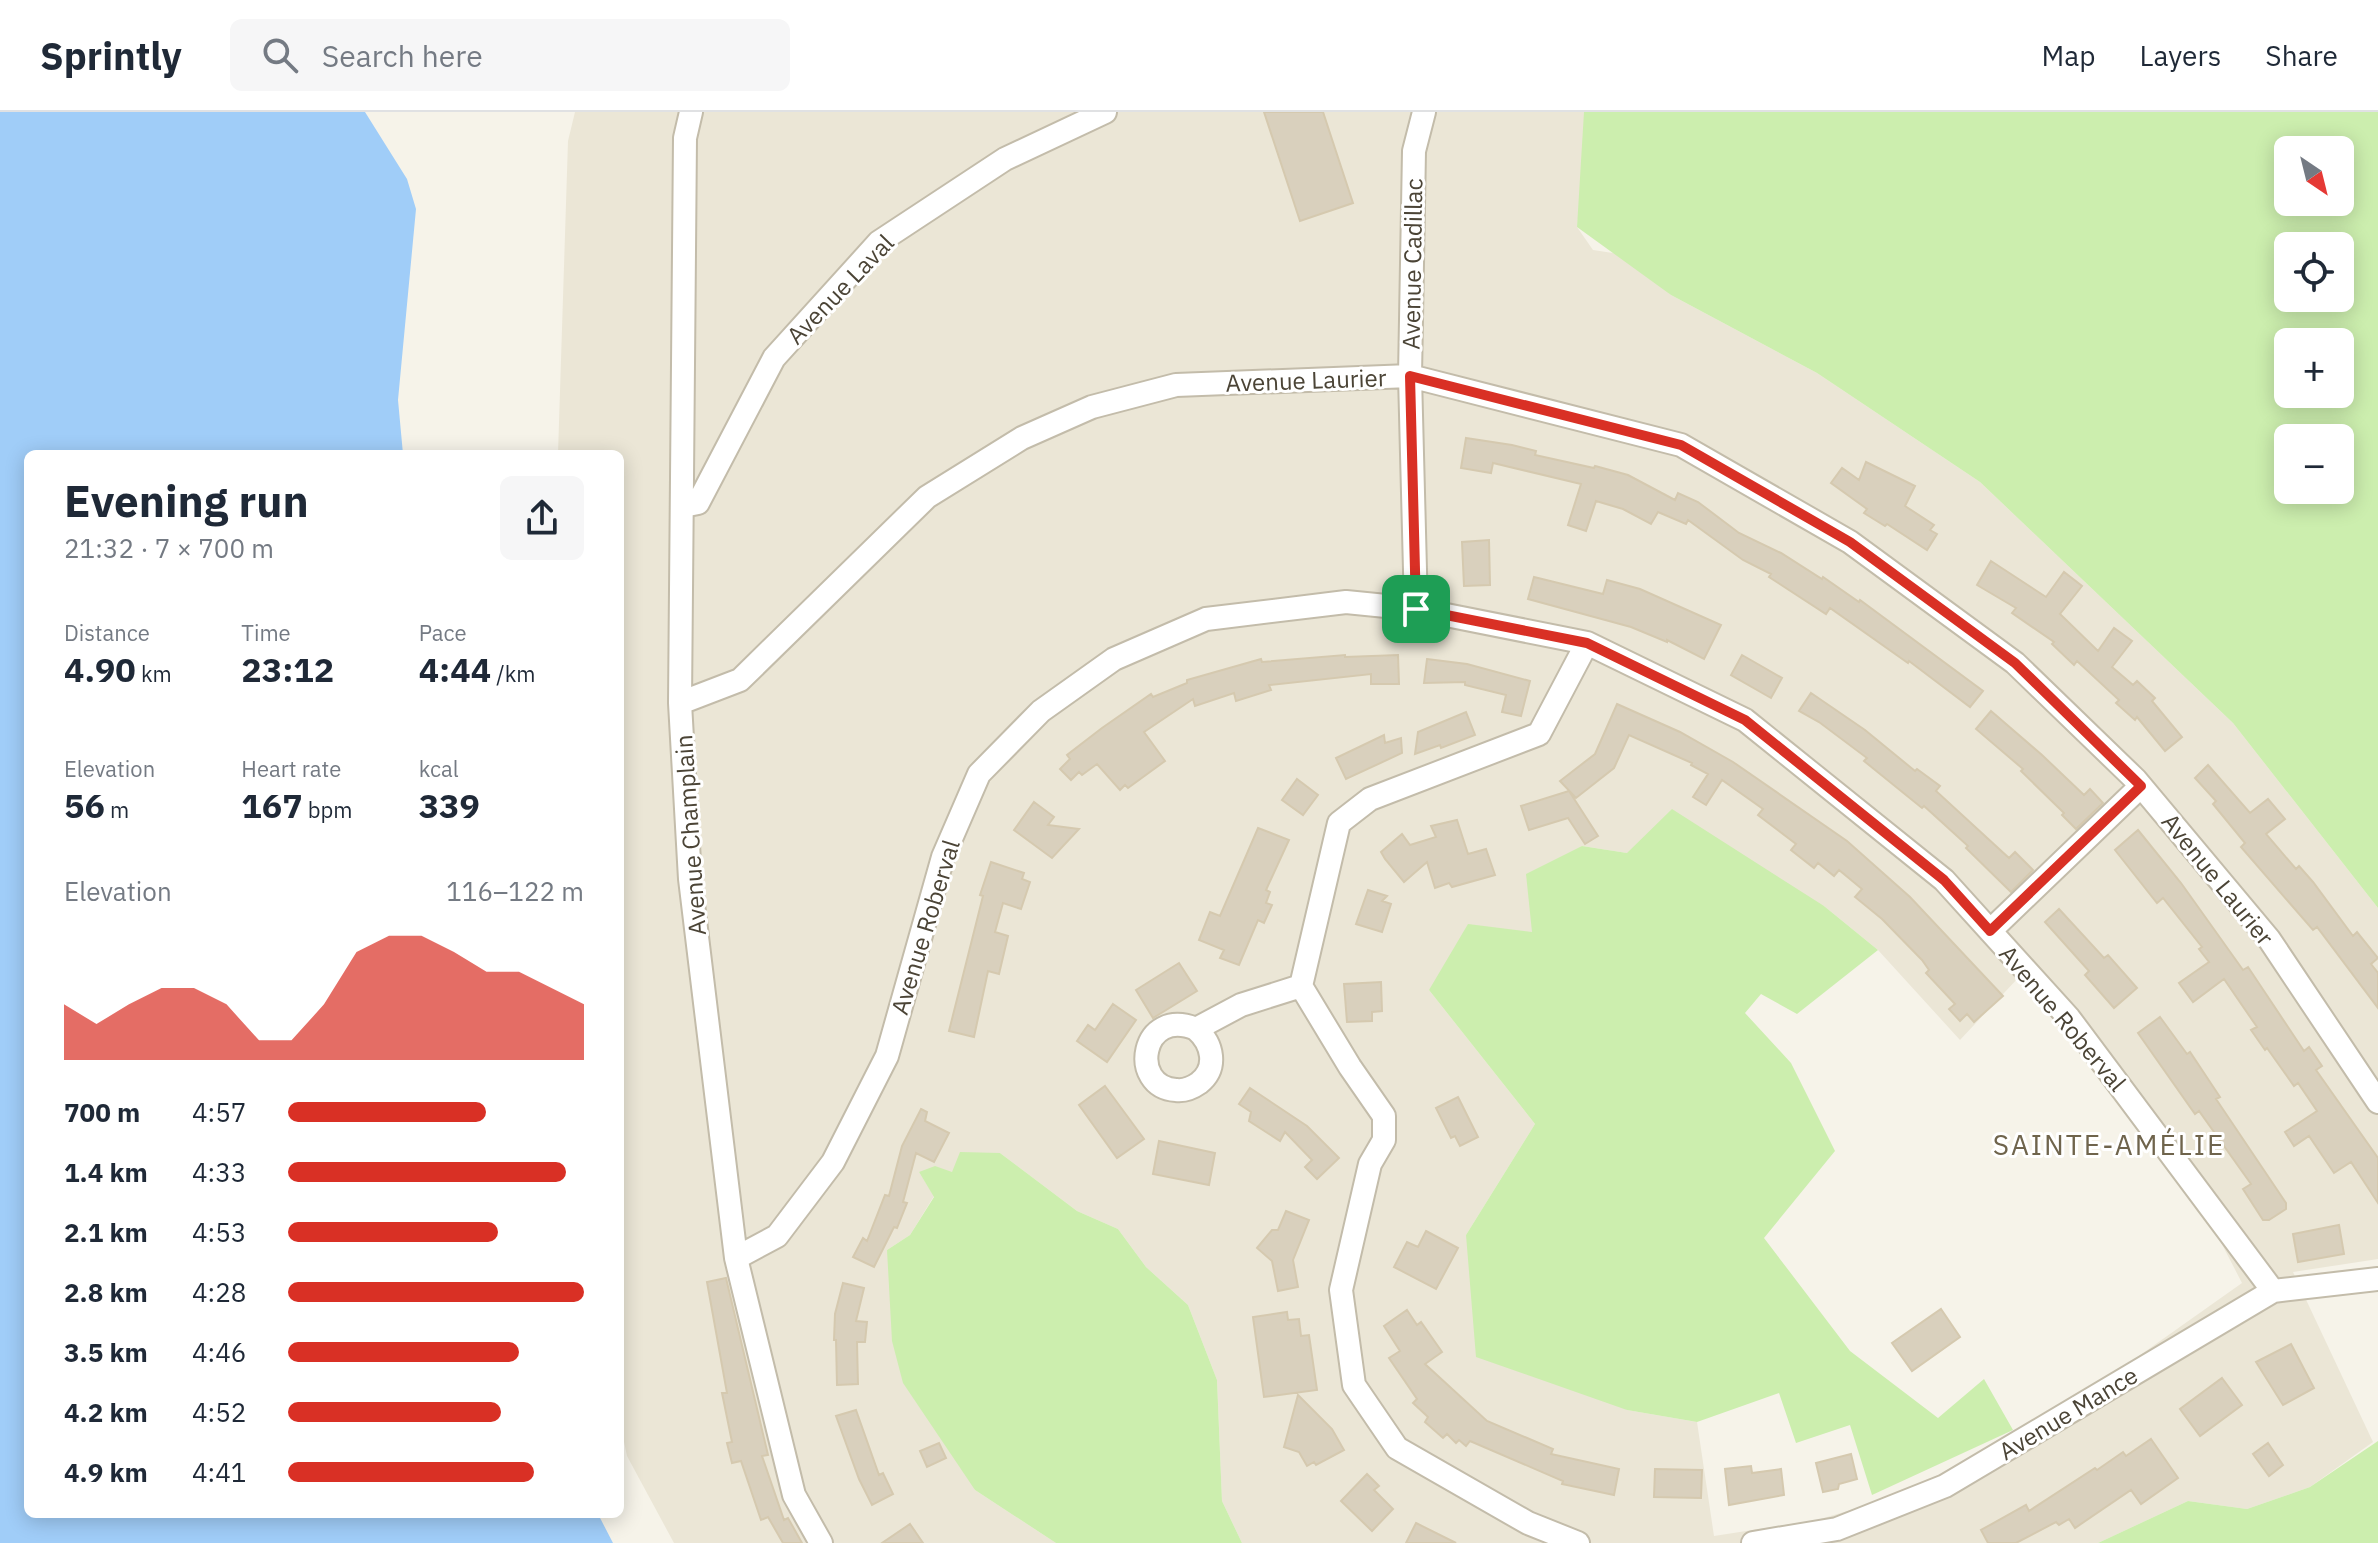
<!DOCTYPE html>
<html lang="en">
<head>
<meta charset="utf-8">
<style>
  :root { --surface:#fff; --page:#f6f6f7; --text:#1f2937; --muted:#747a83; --line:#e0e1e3; --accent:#d93025 }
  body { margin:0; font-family:"IBM Plex Sans",sans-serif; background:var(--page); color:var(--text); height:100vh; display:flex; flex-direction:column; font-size:30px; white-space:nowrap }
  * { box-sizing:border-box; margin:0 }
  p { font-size:26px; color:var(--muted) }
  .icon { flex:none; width:44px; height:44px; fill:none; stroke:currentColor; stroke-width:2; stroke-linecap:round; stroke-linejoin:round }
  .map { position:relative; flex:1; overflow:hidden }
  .side { position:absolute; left:24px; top:338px; width:600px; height:1068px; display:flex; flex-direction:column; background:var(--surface); border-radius:12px; box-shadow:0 4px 20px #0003 }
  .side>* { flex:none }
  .needle { width:52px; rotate:145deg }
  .tools { position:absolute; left:2274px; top:24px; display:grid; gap:16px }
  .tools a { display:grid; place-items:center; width:80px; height:80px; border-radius:12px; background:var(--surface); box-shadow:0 4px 20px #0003; font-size:40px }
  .pin { position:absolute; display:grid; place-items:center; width:68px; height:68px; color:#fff; margin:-34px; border-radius:16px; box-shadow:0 4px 12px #0006 }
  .round { display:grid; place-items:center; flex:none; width:84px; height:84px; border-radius:12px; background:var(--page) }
  .headline { display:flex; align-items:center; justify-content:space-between; height:136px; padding:0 40px }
  h1 { font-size:44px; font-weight:800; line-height:60px }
  .stats { display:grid; grid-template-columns:repeat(3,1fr); gap:12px; height:136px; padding:8px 40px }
  .stats div { display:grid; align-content:center }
  .stats b { font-size:34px; font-weight:800 }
  .stats small { font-size:22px; font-weight:400 }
  .stats p { font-size:22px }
  .chart { height:224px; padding:16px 40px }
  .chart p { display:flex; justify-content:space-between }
  .chart svg { width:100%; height:144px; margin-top:8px; fill:var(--accent); opacity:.7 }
  ul { padding:0 40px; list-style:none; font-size:26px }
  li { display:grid; grid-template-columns:128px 96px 1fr; align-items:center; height:60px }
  li i { height:20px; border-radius:10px; background:var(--accent) }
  header { display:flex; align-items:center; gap:48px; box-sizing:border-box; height:112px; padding:0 40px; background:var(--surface); border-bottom:2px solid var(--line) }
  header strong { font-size:38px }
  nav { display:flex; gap:44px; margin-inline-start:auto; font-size:28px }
  .search { width:560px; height:72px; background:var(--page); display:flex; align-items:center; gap:20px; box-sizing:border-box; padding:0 28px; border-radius:12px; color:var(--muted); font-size:30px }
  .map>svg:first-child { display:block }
  .residential { fill:#ebe6d6; fill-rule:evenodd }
  .green { fill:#cceeae; fill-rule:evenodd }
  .water { fill:#a0cdf8 }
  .building { fill:#d9d0bd; stroke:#d5c9af; stroke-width:2 }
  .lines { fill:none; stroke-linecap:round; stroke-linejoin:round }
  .minor-casing { stroke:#c3bcaa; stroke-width:26 }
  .minor { stroke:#fff; stroke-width:22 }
  .route-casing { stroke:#fff; stroke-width:16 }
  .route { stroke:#d93025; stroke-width:10 }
  .labels { text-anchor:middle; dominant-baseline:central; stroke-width:6; stroke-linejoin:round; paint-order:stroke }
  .street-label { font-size:24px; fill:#4b4436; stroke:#fff }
  .quarter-label { font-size:28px; letter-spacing:2px; fill:#6f644c; stroke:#fff }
</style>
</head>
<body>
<header>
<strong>Sprintly</strong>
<div class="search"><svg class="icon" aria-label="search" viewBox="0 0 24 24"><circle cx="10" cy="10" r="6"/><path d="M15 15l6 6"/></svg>Search here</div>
<nav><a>Map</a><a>Layers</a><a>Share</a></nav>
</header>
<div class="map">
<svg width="2378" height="1431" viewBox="0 0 2378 1431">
  <rect width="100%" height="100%" fill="#f6f3e9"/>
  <path class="residential" d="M 575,0 L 1590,0 L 1577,115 L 1593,138 L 1626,143 L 1671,183 L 1817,261 L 1980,370 L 2233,611 L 2378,796 L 2378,1147 L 2293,1160 L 2373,1330 L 2310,1375 L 2247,1397 L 2188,1389 L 2098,1431 L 1242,1431 L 1222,1389 L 1217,1268 L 1188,1193 L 1146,1155 L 1118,1117 L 1077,1099 L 1000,1041 L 952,1060 L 919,1060 L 934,1084 L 910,1123 L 887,1138 L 975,1378 L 1056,1431 L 674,1431 L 627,1344 L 620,1311 L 620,342 L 558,342 L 568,29 ZM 1582,734 L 1627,741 L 1824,794 L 1878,838 L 1960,928 L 2034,849 L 2166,1024 L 2242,1171 L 2047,1309 L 1932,1374 L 1817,1408 L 1714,1424 L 1697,1310 L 1627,1298 L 1466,1123 L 1535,1012 L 1429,878 L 1532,821 Z"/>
  <path class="green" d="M 1584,0 L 2378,0 L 2378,796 L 2233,611 L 1980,370 L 1817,261 L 1671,183 L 1577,115 ZM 2288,38 L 2340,38 L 2340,90 L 2288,90 ZM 2288,134 L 2340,134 L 2340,186 L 2288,186 ZM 2340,230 L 2340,282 L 2288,282 L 2288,230 ZM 2288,326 L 2340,326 L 2340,378 L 2288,378 Z
    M 1672,697 L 1824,794 L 1878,838 L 1797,902 L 1761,882 L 1745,901 L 1791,951 L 1835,1039 L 1764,1126 L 1850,1239 L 1938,1306 L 1984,1267 L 2013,1318 L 1872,1383 L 1850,1313 L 1796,1331 L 1779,1281 L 1697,1310 L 1627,1298 L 1476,1245 L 1466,1123 L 1535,1012 L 1429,878 L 1468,812 L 1532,820 L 1526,762 L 1582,734 L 1627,741 Z
    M 960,1040 L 1000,1041 L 1077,1099 L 1118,1117 L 1146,1155 L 1188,1193 L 1217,1268 L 1222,1389 L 1242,1431 L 1056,1431 L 975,1378 L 903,1271 L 892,1229 L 887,1138 L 910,1123 L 934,1085 L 919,1060 L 935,1054 L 952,1060 Z
    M 2378,1329 L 2378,1431 L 2098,1431 L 2188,1389 L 2247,1397 L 2310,1375 Z"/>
  <path class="water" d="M 0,0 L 365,0 L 407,67 L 416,97 L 398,288 L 403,342 L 28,342 L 28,1402 L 598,1402 L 613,1431 L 0,1431 Z"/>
  <path class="building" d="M 1264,0 L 1323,0 L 1353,91 L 1300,109 Z
    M 1466,326 L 1512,333 L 1536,339 L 1535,343 L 1594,356 L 1595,354 L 1628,363 L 1675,388 L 1678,381 L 1698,390 L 1739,421 L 1781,441 L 1822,467 L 1823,465 L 1859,490 L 1860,488 L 1983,579 L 1970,595 L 1909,549 L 1908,551 L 1830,496 L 1826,502 L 1769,465 L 1771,462 L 1743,448 L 1688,408 L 1686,412 L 1658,400 L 1651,412 L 1623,397 L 1596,389 L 1586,419 L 1568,413 L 1581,372 L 1493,351 L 1491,361 L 1461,356 Z
    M 1866,350 L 1915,374 L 1905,394 L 1934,413 L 1930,418 L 1937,422 L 1927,438 L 1887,412 L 1885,414 L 1864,401 L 1867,397 L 1831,371 L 1842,356 L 1859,368 Z
    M 1489,428 L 1490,473 L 1464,474 L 1462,430 Z
    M 1991,449 L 2046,485 L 2064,460 L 2082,474 L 2060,502 L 2098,539 L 2114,516 L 2132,529 L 2112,555 L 2133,573 L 2137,569 L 2155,586 L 2152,589 L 2182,625 L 2165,639 L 2137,605 L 2135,608 L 2116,591 L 2119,588 L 2077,549 L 2074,553 L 2052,532 L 2054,530 L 2012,501 L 2016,496 L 1977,473 Z
    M 1534,465 L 1603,482 L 1607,468 L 1640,477 L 1721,513 L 1704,547 L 1667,528 L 1667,530 L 1631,515 L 1528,487 Z
    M 1345,543 L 1345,545 L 1398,543 L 1399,572 L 1371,572 L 1371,562 L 1269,573 L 1271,578 L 1236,589 L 1234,581 L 1195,594 L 1193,587 L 1144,620 L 1165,649 L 1128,676 L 1125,673 L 1120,678 L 1097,652 L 1082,663 L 1079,660 L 1071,668 L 1060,657 L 1070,647 L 1067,643 L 1102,616 L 1151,582 L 1153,585 L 1187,571 L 1187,568 L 1261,547 L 1262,550 Z
    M 1742,543 L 1782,566 L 1771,586 L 1731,563 Z
    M 1427,547 L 1467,552 L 1530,569 L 1521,604 L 1502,600 L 1506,583 L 1465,573 L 1465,570 L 1424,571 Z
    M 1811,581 L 1865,618 L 1915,659 L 1917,657 L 1940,674 L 1936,679 L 2009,746 L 2015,740 L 2033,758 L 2011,780 L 1966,736 L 1968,734 L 1924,694 L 1922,696 L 1864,649 L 1867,646 L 1819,610 L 1799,599 Z
    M 1617,592 L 1680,620 L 1733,650 L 1847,729 L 1910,785 L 2003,884 L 1974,910 L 1967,902 L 1960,909 L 1949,897 L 1955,892 L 1926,861 L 1929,858 L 1922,848 L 1882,807 L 1855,785 L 1862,777 L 1839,758 L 1834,764 L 1818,751 L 1814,756 L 1791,738 L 1796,732 L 1758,703 L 1763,697 L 1722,668 L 1706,693 L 1693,685 L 1708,662 L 1691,653 L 1692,651 L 1629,623 L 1614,656 L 1576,686 L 1560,669 L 1595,642 Z
    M 1991,599 L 2042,643 L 2084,683 L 2090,677 L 2103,691 L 2076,717 L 2062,703 L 2064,701 L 2021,659 L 2023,657 L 1976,617 Z
    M 1466,600 L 1475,623 L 1441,636 L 1440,633 L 1415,642 L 1418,620 Z
    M 1384,623 L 1385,631 L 1401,626 L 1402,641 L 1346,667 L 1336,646 Z
    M 2208,653 L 2250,701 L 2268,687 L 2285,707 L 2266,722 L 2296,757 L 2299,754 L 2313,770 L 2353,824 L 2357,820 L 2378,846 L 2371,852 L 2378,861 L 2378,896 L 2317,815 L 2313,818 L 2241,735 L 2245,731 L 2213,692 L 2216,689 L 2195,666 Z
    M 1297,667 L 1318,683 L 1303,703 L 1282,688 Z
    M 1569,679 L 1598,724 L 1585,732 L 1568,706 L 1529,718 L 1521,694 Z
    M 1034,690 L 1054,705 L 1048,713 L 1079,717 L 1052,746 L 1014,718 Z
    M 1457,708 L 1468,742 L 1486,737 L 1495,763 L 1452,775 L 1449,771 L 1435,776 L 1427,750 L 1404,770 L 1385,747 L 1381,740 L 1402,722 L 1410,733 L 1436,725 L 1431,714 Z
    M 1258,716 L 1289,728 L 1266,778 L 1270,780 L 1266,791 L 1272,793 L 1264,811 L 1258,808 L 1239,853 L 1220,846 L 1224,838 L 1199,828 L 1210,800 L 1220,804 Z
    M 2138,718 L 2181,771 L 2243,858 L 2248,855 L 2304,939 L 2309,935 L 2322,954 L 2316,958 L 2378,1046 L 2378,1091 L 2351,1050 L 2334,1061 L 2309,1024 L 2294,1034 L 2285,1020 L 2317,999 L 2298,971 L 2294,974 L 2267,936 L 2265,938 L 2251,918 L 2257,915 L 2224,867 L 2193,890 L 2179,871 L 2209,850 L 2199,837 L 2202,835 L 2163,786 L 2157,791 L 2115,738 Z
    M 991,750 L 1024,761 L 1022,767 L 1030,770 L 1021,797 L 1003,791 L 995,820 L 1008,824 L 999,862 L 988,859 L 974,925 L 949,919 L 983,784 L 980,783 Z
    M 1368,778 L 1387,784 L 1382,789 L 1391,792 L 1382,820 L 1356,812 Z
    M 2059,797 L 2104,846 L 2108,843 L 2137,876 L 2114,896 L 2085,863 L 2089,859 L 2045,810 Z
    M 1179,851 L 1197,879 L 1153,906 L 1136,878 Z
    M 1381,870 L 1382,899 L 1372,900 L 1372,909 L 1347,910 L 1344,872 Z
    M 1113,892 L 1136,908 L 1107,950 L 1077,929 L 1088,913 L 1095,918 Z
    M 2160,905 L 2187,942 L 2190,940 L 2220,985 L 2216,987 L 2286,1091 L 2286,1097 L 2269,1108 L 2263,1108 L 2243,1077 L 2251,1072 L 2199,999 L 2195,1002 L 2138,921 Z
    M 1105,974 L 1144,1027 L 1117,1046 L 1079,993 Z
    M 1250,976 L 1307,1014 L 1339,1046 L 1317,1067 L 1305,1055 L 1312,1048 L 1285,1020 L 1280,1029 L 1249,1009 L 1251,1000 L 1239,992 Z
    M 1458,985 L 1478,1025 L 1460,1034 L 1455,1024 L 1451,1026 L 1436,996 Z
    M 921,997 L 927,1000 L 925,1009 L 949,1021 L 934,1050 L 916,1041 L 903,1090 L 907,1091 L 897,1116 L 894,1115 L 874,1155 L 853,1145 L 863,1126 L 867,1129 L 885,1083 L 889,1084 L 902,1034 Z
    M 1159,1029 L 1215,1041 L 1209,1073 L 1153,1062 Z
    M 1286,1099 L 1309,1108 L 1293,1148 L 1298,1175 L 1278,1179 L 1272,1149 L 1257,1136 L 1272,1118 L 1278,1118 Z
    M 2339,1113 L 2344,1142 L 2298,1150 L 2293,1122 Z
    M 1426,1119 L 1458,1136 L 1436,1177 L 1394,1155 L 1407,1130 L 1418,1135 Z
    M 726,1166 L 768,1343 L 762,1344 L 784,1408 L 788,1406 L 802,1431 L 783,1431 L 768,1405 L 761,1408 L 741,1349 L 732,1351 L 727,1331 L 732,1330 L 722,1281 L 727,1281 L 707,1170 Z
    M 843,1171 L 864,1176 L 856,1209 L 867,1210 L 865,1230 L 857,1230 L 858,1272 L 837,1273 L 836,1228 L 834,1228 L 835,1202 Z
    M 1941,1197 L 1960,1225 L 1912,1259 L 1892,1231 Z
    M 1407,1198 L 1417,1213 L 1421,1210 L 1442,1240 L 1425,1252 L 1487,1309 L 1553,1337 L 1551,1342 L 1619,1357 L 1614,1383 L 1562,1372 L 1563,1369 L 1470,1329 L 1466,1334 L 1459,1328 L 1456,1331 L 1447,1322 L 1443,1326 L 1425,1310 L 1428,1305 L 1413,1291 L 1417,1287 L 1389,1246 L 1400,1239 L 1384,1214 Z
    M 1287,1200 L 1288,1208 L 1299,1207 L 1301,1224 L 1309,1223 L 1317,1278 L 1264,1285 L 1253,1205 Z
    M 2291,1232 L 2314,1276 L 2283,1293 L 2256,1250 Z
    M 2222,1266 L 2242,1293 L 2200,1324 L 2180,1297 Z
    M 1298,1283 L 1332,1317 L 1344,1338 L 1316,1353 L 1314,1350 L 1307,1354 L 1299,1340 L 1284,1335 Z
    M 856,1298 L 879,1363 L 883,1361 L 893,1382 L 872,1393 L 859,1367 L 836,1304 Z
    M 2151,1327 L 2178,1366 L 2141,1392 L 2131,1378 L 2075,1416 L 2069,1407 L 2059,1413 L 2056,1410 L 2016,1431 L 1988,1431 L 1981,1418 L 2026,1393 L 2029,1399 L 2095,1356 L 2097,1358 L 2123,1340 L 2126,1344 Z
    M 939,1331 L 946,1346 L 927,1355 L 920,1339 Z
    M 2268,1331 L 2283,1353 L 2269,1364 L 2253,1342 Z
    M 1851,1342 L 1857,1367 L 1839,1372 L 1838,1377 L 1823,1380 L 1816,1351 Z
    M 1751,1354 L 1752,1361 L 1781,1357 L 1784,1383 L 1729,1393 L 1725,1357 Z
    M 1655,1357 L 1702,1358 L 1701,1386 L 1654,1385 Z
    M 1367,1362 L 1379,1374 L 1374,1378 L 1393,1397 L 1372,1419 L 1341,1389 Z
    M 1416,1411 L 1456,1431 L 1406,1431 Z
    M 910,1412 L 923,1431 L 882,1431 Z"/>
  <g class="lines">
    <defs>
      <path id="minor" d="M 691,0 L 685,26 L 680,591 L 690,767 L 736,1146 L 794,1383 L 821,1431
        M 683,394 L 698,391 L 774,246 L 879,130 L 1005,47 L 1105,0
        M 1416,497 L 1410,264 L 1414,39 L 1424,0
        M 680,591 L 740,568 L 927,385 L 1022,326 L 1092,295 L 1176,273 L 1410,264 L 1681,333 L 1850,430 L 2015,551 L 2136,668 L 2269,827 L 2378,990
        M 1990,819 L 2141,674
        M 1301,874 L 1350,955 L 1384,1004 L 1384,1028 L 1370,1052 L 1341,1178 L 1354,1273 L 1397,1336 L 1528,1411 L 1578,1431
        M 1196,917 C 1213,932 1218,956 1199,971 C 1192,976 1184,979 1176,978 C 1128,975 1141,894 1196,917 L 1241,893 L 1301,874 L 1339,711 L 1370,687 L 1539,622 L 1587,531
        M 736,1146 L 777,1124 L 833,1050 L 887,944 L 943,745 L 979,662 L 1041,599 L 1114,547 L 1206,507 L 1346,490 L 1416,497 L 1587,531 L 1745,608 L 1944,768 L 2069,906 L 2273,1179
        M 1753,1431 L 1837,1417 L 1945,1374 L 2273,1179 L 2378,1167"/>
    </defs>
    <use href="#minor" class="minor-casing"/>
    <use href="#minor" class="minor"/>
  </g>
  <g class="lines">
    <defs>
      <path id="route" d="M 1410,264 L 1681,333 L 1850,430 L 2015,551 L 2141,674 L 1990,819 L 1944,768 L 1745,608 L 1587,531 L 1416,497 Z"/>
    </defs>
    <use href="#route" class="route-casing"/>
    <use href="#route" class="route"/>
  </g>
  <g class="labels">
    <g class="street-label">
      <text transform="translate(1412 152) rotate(-89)">Avenue Cadillac</text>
      <text transform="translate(840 177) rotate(-46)">Avenue Laval</text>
      <text transform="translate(1306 268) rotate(-2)">Avenue Laurier</text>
      <text transform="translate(690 723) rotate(-94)">Avenue Champlain</text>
      <text transform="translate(2218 767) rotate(51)">Avenue Laurier</text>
      <text transform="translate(925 815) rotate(-73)">Avenue Roberval</text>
      <text transform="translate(2063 906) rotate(50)">Avenue Roberval</text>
      <text transform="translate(2068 1301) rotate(-31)">Avenue Mance</text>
    </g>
    <g class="quarter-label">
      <text x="2109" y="1032">SAINTE-AMÉLIE</text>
    </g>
  </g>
</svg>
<div class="tools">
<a><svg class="needle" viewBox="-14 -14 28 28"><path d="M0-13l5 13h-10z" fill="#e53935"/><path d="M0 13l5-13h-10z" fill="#747a83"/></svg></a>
<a><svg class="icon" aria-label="locate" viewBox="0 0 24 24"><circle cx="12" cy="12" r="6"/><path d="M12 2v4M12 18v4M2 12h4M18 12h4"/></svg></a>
<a>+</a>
<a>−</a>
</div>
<div class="pin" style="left:1416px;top:497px;background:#1e9e55"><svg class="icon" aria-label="arrive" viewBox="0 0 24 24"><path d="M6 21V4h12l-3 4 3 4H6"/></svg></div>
<section class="side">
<div class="headline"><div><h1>Evening run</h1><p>21:32 · 7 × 700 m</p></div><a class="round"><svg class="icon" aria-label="share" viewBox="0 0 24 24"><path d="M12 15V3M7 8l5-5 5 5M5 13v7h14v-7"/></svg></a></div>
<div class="stats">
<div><p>Distance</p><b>4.90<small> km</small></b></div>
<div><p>Time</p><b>23:12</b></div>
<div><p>Pace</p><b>4:44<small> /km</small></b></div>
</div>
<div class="stats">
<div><p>Elevation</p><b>56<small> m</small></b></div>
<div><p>Heart rate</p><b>167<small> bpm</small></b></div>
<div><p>kcal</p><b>339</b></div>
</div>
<div class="chart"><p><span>Elevation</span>116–122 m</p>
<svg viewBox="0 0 160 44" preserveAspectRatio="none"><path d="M0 44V27L10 33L20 27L30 22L40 22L50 27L60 38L70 38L80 27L90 11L100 6L110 6L120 11L130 17L140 17L150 22L160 27V44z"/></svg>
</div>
<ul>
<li><b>700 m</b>4:57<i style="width:67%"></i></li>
<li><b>1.4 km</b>4:33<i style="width:94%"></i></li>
<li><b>2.1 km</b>4:53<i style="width:71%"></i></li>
<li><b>2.8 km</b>4:28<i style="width:100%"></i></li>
<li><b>3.5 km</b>4:46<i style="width:78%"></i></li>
<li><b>4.2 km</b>4:52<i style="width:72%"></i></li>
<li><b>4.9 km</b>4:41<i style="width:83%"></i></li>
</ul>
</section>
</div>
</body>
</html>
